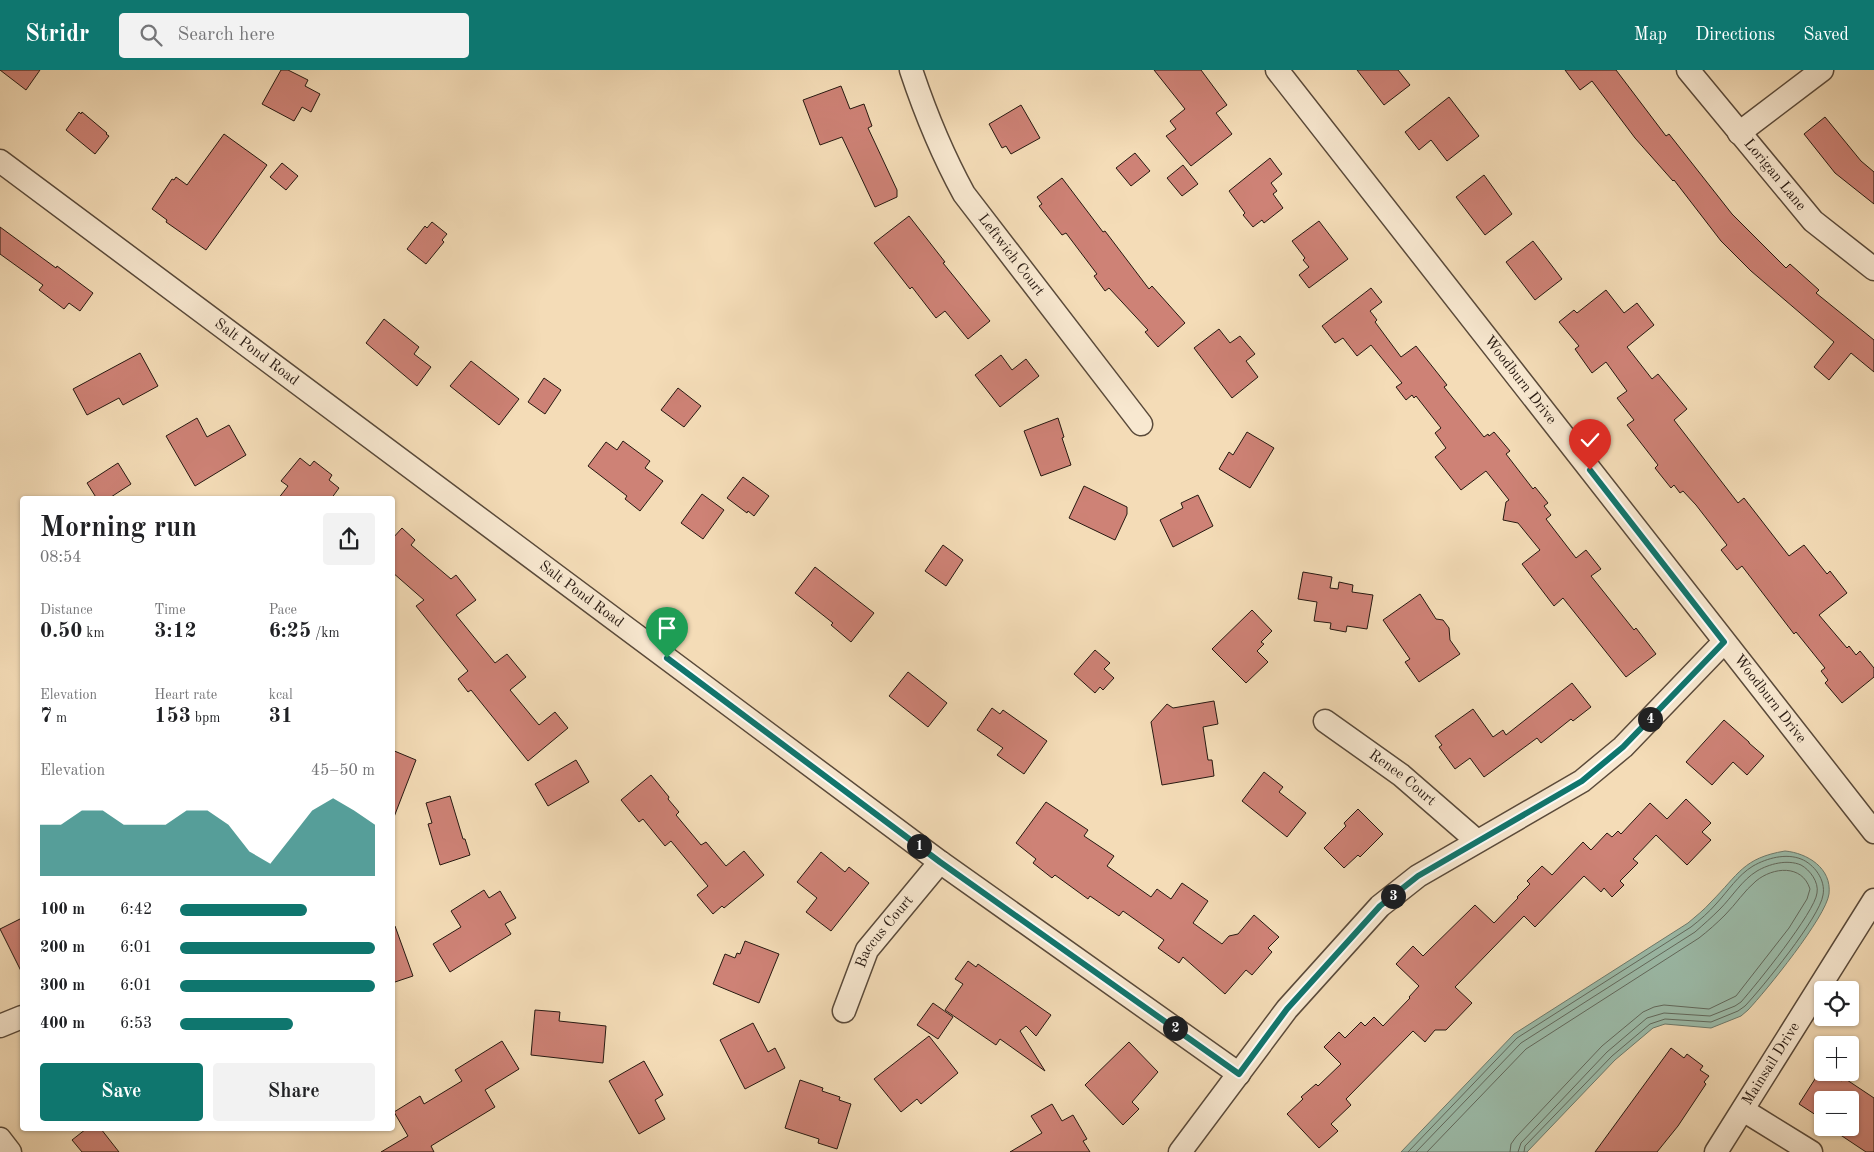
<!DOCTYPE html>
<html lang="en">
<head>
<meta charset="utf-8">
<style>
  :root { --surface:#fff; --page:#f2f2f2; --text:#202124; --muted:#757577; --accent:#0f766e }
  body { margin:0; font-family:"Old Standard TT",serif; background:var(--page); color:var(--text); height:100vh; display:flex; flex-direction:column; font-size:19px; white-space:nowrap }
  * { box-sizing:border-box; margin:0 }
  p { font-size:16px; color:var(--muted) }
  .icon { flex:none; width:28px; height:28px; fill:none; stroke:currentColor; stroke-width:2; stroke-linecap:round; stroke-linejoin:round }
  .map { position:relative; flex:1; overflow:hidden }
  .details { position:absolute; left:20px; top:426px; width:375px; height:635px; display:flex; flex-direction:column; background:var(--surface); border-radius:5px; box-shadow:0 1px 4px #0004 }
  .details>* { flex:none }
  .tools { position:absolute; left:1814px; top:911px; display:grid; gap:10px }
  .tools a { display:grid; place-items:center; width:45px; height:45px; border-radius:5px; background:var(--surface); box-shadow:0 1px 4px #0004; font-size:25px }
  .pin { position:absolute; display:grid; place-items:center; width:42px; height:42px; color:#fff; margin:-51px -21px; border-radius:50% 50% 50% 0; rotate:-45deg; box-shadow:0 0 5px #0007 }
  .pin .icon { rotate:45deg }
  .km { position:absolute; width:25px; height:25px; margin:-12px; border-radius:50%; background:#222; color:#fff; font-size:14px; line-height:25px; text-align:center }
  .round { display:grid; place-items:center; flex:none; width:52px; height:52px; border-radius:5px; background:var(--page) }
  .headline { display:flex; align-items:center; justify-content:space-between; height:85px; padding:0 20px }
  h1 { font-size:28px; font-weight:700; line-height:38px }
  .stats { display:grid; grid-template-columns:repeat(3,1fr); gap:8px; height:85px; padding:5px 20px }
  .stats div { display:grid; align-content:center }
  .stats b { font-size:21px; font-weight:700 }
  .stats small { font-size:14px; font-weight:400 }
  .stats p { font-size:14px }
  .chart { height:140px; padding:10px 20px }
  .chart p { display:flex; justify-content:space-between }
  .chart svg { width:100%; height:90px; margin-top:5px; fill:var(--accent); opacity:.7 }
  .primary-button { display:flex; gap:10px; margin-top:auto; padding:10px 20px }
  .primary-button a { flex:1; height:58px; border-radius:5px; background:var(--accent); color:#fff; font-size:20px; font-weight:700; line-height:58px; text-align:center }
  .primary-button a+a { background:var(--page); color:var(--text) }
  ul { padding:0 20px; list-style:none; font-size:16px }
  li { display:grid; grid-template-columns:80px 60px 1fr; align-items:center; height:38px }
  li i { height:12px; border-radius:6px; background:var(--accent) }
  header { display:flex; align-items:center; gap:30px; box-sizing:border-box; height:70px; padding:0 25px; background:var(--accent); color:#fff }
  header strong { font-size:24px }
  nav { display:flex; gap:28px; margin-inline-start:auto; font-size:18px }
  .search { width:350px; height:45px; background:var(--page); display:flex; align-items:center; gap:12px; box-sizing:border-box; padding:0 18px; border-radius:5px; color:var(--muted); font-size:19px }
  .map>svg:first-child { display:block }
  .water { fill:#9cbcaa; stroke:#6d7b6d }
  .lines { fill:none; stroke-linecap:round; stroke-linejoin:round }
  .shore { stroke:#626a5e; stroke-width:1 }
  .building { fill:#ce8276; stroke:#271911 }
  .minor-casing { stroke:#5a4a3a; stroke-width:25 }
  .minor { stroke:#f8e8d0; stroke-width:22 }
  .route-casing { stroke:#fff; stroke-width:10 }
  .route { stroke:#0f766e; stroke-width:6 }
  .labels { text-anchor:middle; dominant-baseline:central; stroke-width:5; stroke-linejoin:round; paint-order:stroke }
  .street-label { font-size:15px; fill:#271911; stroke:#f8e8d0 }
</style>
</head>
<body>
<header>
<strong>Stridr</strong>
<div class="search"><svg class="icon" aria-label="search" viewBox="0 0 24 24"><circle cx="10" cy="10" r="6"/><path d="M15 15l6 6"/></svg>Search here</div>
<nav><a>Map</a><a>Directions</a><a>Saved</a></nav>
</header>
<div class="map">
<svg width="1874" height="1082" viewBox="0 0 1874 1082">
  <rect width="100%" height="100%" fill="#f4dcb7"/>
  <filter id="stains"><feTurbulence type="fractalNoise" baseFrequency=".004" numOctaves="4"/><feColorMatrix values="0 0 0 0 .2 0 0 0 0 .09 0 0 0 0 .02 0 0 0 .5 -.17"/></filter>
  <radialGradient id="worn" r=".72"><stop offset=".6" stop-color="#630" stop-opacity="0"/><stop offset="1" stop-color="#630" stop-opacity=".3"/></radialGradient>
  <path class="water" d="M 1785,781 C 1807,783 1832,798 1829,824 C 1826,847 1766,921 1748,940 L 1741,946 L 1711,958 L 1665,954 L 1653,958 L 1615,990 L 1527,1082 L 1401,1082 L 1514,964 L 1688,853 C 1696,846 1704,840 1711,832 C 1739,804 1743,788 1785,781 Z"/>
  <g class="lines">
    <path class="shore" d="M 1408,1082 L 1517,968 L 1691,857 C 1700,850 1709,842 1716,834 C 1728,821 1738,805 1753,796 C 1767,788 1786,783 1801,789 C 1814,794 1826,810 1823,825 C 1820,847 1762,918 1745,936 L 1738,941 L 1711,952 L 1665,949 L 1650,954 L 1612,986 L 1525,1076 L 1524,1082
      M 1416,1082 L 1521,973 L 1695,862 C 1703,855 1712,847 1720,839 C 1732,827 1742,810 1757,801 C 1769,794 1787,789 1801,795 C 1810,800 1819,812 1817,823 C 1815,842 1756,915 1741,932 L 1735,936 L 1710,946 L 1664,943 L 1647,948 L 1607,982 L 1521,1073 L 1518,1082
      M 1427,1082 L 1526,979 L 1699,868 C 1708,861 1717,853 1725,845 C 1736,834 1744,821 1756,811 C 1773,797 1802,794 1810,819 L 1807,829 L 1789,858 L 1736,926 L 1709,939 L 1664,935 L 1654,937 L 1643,942 L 1602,976 L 1516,1067 L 1511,1074 L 1510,1082"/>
  </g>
  <path class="building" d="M 0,0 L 40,0 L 26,20 Z
    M 281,0 L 288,0 L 308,10 L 305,16 L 320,24 L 311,42 L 302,37 L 294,51 L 262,34 Z
    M 1154,0 L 1201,0 L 1227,35 L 1216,43 L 1232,64 L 1191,96 L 1166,66 L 1176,59 L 1170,51 L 1185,39 Z
    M 1357,0 L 1398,0 L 1410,15 L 1384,35 Z
    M 1565,0 L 1616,0 L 1666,66 L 1669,64 L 1732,144 L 1786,198 L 1790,194 L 1819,220 L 1816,223 L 1874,270 L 1874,302 L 1851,283 L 1829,310 L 1814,297 L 1834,272 L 1751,201 L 1721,171 L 1674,110 L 1673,111 L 1635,68 L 1592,11 L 1580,20 Z
    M 841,16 L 850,39 L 864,34 L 872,56 L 868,58 L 897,120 L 897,127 L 875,137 L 842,67 L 820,75 L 803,30 Z
    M 1449,27 L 1479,66 L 1447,91 L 1431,70 L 1419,80 L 1405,62 Z
    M 1021,35 L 1040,68 L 1011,84 L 1006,76 L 1002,78 L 989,54 Z
    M 79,42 L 81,44 L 82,42 L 107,63 L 106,64 L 109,66 L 95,84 L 66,60 Z
    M 1825,47 L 1861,91 L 1874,102 L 1874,134 L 1835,103 L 1804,64 Z
    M 224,64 L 267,95 L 206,180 L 166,152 L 167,150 L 152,139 L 172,109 L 174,110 L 176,107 L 187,115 Z
    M 1135,83 L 1150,101 L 1131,116 L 1116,98 Z
    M 1270,88 L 1282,104 L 1271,113 L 1277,121 L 1273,124 L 1283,138 L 1264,153 L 1262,150 L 1253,157 L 1243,145 L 1245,143 L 1229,121 Z
    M 282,93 L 298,106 L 286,120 L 270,107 Z
    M 1183,95 L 1198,114 L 1182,126 L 1167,108 Z
    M 1484,105 L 1512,144 L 1485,165 L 1456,127 Z
    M 1062,108 L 1103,162 L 1105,161 L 1149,219 L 1152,216 L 1185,253 L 1158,277 L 1145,262 L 1148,260 L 1109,218 L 1105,221 L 1094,206 L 1097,204 L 1066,163 L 1062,165 L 1039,136 L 1042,134 L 1037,127 Z
    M 909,146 L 945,192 L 943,193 L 990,251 L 968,269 L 945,241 L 936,248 L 912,217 L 910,219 L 874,173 Z
    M 1319,151 L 1348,189 L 1309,218 L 1299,205 L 1309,197 L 1303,190 L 1305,188 L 1292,171 Z
    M 432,152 L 447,164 L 442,170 L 444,172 L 426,194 L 407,179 L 425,156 L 427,158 Z
    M 0,157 L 56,198 L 57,196 L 93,223 L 80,241 L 69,233 L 64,239 L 39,220 L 43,215 L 0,184 Z
    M 1533,171 L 1562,209 L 1535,230 L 1506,192 Z
    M 1371,218 L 1382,232 L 1370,241 L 1377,250 L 1375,252 L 1401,287 L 1416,276 L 1447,315 L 1444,317 L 1484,367 L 1488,364 L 1489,366 L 1494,362 L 1510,381 L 1506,384 L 1533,419 L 1535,417 L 1548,433 L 1544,436 L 1551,445 L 1546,449 L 1576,488 L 1586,480 L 1601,499 L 1591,506 L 1634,560 L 1636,558 L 1656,584 L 1626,607 L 1563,528 L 1554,536 L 1522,494 L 1540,480 L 1518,453 L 1503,450 L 1506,432 L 1509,430 L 1486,401 L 1461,420 L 1435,387 L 1446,378 L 1435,363 L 1441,358 L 1416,326 L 1414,328 L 1412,325 L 1406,330 L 1396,317 L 1402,313 L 1371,275 L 1357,286 L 1343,268 L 1335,273 L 1322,256 Z
    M 1606,220 L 1624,243 L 1637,233 L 1654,255 L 1627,277 L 1652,309 L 1658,304 L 1687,339 L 1674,350 L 1738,433 L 1744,428 L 1789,486 L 1804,475 L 1827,504 L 1830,501 L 1847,523 L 1819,545 L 1847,578 L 1849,576 L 1856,585 L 1860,581 L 1874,598 L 1874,607 L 1842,633 L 1825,613 L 1828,610 L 1821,601 L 1825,598 L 1796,562 L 1794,564 L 1742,496 L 1737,500 L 1721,480 L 1727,475 L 1696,435 L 1683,421 L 1680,423 L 1674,415 L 1671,418 L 1655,398 L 1658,395 L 1627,355 L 1634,350 L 1617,328 L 1627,321 L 1606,292 L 1592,303 L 1575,279 L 1579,276 L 1559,252 L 1574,240 L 1577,243 Z
    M 384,249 L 419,277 L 414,284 L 431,297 L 417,316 L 366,273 Z
    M 1219,259 L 1230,273 L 1240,266 L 1255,284 L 1246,291 L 1258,307 L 1232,328 L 1194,278 Z
    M 140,283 L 158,316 L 123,335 L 119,328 L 87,345 L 73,319 Z
    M 1001,285 L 1012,300 L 1026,289 L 1039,306 L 1000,337 L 975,305 Z
    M 471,291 L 519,329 L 499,355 L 450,316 Z
    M 544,308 L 561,320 L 545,344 L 528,332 Z
    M 678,318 L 701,336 L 684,357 L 661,340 Z
    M 197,348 L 207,367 L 229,355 L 246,385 L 195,416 L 166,366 Z
    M 1058,348 L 1064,367 L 1062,368 L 1071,395 L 1041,406 L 1024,361 Z
    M 1247,362 L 1274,378 L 1250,418 L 1219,399 L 1229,382 L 1233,385 Z
    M 623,371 L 650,391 L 645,398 L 663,411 L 640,441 L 625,429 L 627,426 L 588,396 L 606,372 L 617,380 Z
    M 300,388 L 310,396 L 314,391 L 332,405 L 329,410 L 339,418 L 331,429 L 278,429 L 288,416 L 281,411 Z
    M 118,393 L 131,414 L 108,429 L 97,429 L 87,413 Z
    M 743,407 L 769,426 L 754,446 L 748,441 L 747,443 L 727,428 Z
    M 1084,416 L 1127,437 L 1127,444 L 1115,470 L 1069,448 Z
    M 702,424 L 724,440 L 703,469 L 681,453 Z
    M 1198,425 L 1213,456 L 1173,477 L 1160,450 L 1183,438 L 1181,433 Z
    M 402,458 L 415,470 L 411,475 L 451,509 L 456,505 L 476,530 L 456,545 L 495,593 L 507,584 L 526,607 L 510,620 L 539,655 L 555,642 L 568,658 L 528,691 L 471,620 L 468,622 L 458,609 L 468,601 L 416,536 L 424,530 L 392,502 L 392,469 Z
    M 943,475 L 963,490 L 946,516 L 925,501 Z
    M 815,497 L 874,543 L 851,572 L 831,555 L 833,553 L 795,523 Z
    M 1303,502 L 1332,507 L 1330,518 L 1338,519 L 1339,512 L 1353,515 L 1352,522 L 1373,525 L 1367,559 L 1347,556 L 1346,562 L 1330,559 L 1331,553 L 1314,551 L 1317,532 L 1298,529 Z
    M 1420,524 L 1436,549 L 1443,550 L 1449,558 L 1450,570 L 1460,584 L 1419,612 L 1405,592 L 1410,589 L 1383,550 Z
    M 1252,540 L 1272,561 L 1261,572 L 1264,574 L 1257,581 L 1268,592 L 1246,613 L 1212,579 Z
    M 1095,580 L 1110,593 L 1104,599 L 1114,608 L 1103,620 L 1100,617 L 1095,623 L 1074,604 Z
    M 908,602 L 947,633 L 928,657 L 889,626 Z
    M 1572,613 L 1591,637 L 1573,651 L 1571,649 L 1541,673 L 1537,668 L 1484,707 L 1470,688 L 1455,699 L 1439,677 L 1442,675 L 1435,666 L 1473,639 L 1493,667 L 1503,660 L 1506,665 Z
    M 1214,631 L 1218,654 L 1203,657 L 1208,690 L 1212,690 L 1214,706 L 1162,715 L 1151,652 L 1167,634 L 1173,638 Z
    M 992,638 L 1000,644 L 1003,640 L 1047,671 L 1024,704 L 997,685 L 1003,678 L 977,660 Z
    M 1724,650 L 1749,672 L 1749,673 L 1764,686 L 1747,705 L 1733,692 L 1712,715 L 1686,692 Z
    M 392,680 L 416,690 L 394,747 L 392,747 Z
    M 576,690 L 589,712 L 548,736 L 535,714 Z
    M 1264,702 L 1283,717 L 1279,722 L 1306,743 L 1287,767 L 1242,731 Z
    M 651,705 L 669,727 L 668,729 L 679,742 L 676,745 L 701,775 L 706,772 L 726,796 L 744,781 L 764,805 L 724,838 L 722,836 L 713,844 L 697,825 L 708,816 L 671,771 L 665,776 L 643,749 L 639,752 L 621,730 Z
    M 450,726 L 463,769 L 465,769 L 470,785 L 440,795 L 428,754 L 432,753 L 426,733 Z
    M 1686,729 L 1711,753 L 1702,762 L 1711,770 L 1687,795 L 1656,765 L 1633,789 L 1638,793 L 1620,811 L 1624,815 L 1612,827 L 1604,818 L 1601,822 L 1584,806 L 1535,857 L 1524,846 L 1455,917 L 1472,933 L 1446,960 L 1435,960 L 1425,972 L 1413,961 L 1346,1029 L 1351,1035 L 1331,1054 L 1338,1061 L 1319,1078 L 1287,1044 L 1303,1029 L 1301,1027 L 1316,1014 L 1318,1016 L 1341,994 L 1324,977 L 1339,962 L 1345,968 L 1361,952 L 1365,956 L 1374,947 L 1383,956 L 1410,928 L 1409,927 L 1419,916 L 1396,894 L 1413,876 L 1423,886 L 1475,835 L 1494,853 L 1518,828 L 1517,827 L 1530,814 L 1527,811 L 1542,796 L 1552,805 L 1583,772 L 1591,780 L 1607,763 L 1612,767 L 1618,761 L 1621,764 L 1650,733 L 1667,749 Z
    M 1046,732 L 1088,760 L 1084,766 L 1114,786 L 1107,796 L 1151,827 L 1157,819 L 1171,829 L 1182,813 L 1208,831 L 1193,853 L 1222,874 L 1229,866 L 1238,864 L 1254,845 L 1279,867 L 1268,878 L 1272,882 L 1252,905 L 1246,900 L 1225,924 L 1183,887 L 1179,893 L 1158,878 L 1164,870 L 1123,841 L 1119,846 L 1090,826 L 1088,829 L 1055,805 L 1052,808 L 1033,793 L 1036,789 L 1016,773 Z
    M 1358,739 L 1383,764 L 1360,787 L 1358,785 L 1344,798 L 1324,778 L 1346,756 L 1344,753 Z
    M 821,782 L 845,802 L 849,797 L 869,813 L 831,861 L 806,842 L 817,828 L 797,812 Z
    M 484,820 L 489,828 L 500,821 L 516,848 L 505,854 L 511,864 L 450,902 L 433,874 L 461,857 L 451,841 Z
    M 22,848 L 22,903 L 0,859 Z
    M 392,856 L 395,856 L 413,906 L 392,913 Z
    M 745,871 L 779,884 L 759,933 L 713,914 L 725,884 L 735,888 L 737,883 L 740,884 Z
    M 968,891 L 976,897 L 978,894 L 1051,945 L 1036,966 L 1026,956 L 1020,961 L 1045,1001 L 1000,969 L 996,975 L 945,940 L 963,914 L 955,909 Z
    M 933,933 L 953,947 L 938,969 L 917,955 Z
    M 535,940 L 560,942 L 559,951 L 606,956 L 603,993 L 531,985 Z
    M 753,953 L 768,982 L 775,978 L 785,998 L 745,1019 L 720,970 Z
    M 929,966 L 958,1003 L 921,1034 L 917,1029 L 901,1042 L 874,1009 Z
    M 502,971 L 519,999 L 485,1020 L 495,1037 L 431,1076 L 434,1082 L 381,1082 L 408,1066 L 394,1042 L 420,1026 L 424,1034 L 462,1011 L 455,1000 Z
    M 1129,972 L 1158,1002 L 1132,1032 L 1139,1039 L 1123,1055 L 1085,1015 Z
    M 1671,978 L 1684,988 L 1687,984 L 1703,996 L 1700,1000 L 1709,1006 L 1704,1012 L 1706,1014 L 1678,1056 L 1657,1082 L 1595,1082 Z
    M 644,991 L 663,1025 L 655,1030 L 665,1049 L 639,1064 L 609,1011 Z
    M 1822,998 L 1822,1002 L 1829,1002 L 1842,1011 L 1844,1008 L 1874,1028 L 1874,1082 L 1866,1082 L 1839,1064 L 1841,1061 L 1835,1058 L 1850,1058 L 1850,1030 L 1822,1030 L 1822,1049 L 1799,1034 Z
    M 800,1010 L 823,1018 L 822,1021 L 840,1027 L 839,1030 L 851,1034 L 837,1079 L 818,1073 L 819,1069 L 785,1058 Z
    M 1052,1034 L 1062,1051 L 1073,1045 L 1087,1069 L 1083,1071 L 1090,1082 L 1010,1082 L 1042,1063 L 1031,1046 Z
    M 86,1059 L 101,1059 L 119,1082 L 82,1082 L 72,1070 Z"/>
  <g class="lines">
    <defs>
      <g id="minor">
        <path id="s1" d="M 911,0 C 926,45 941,82 964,124 L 1141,354"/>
        <path id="s2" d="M 1277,0 L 1874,762"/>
        <path id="s3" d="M 1688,0 L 1813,151 L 1874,199"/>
        <path d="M 1739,63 L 1822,0"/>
        <path id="s4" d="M 0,91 L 940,792 L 1239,1004"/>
        <path id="s5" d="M 1325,651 L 1401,705 L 1477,771"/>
        <path id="s6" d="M 844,941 L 867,880 L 940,792"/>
        <path d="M 0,956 L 22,947"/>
        <path d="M 1743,1040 L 1811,1082"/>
        <path d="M 0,1069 L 10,1082"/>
        <path d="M 1180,1082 L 1287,939 L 1380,836 L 1418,806 L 1582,711 L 1623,677 L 1724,572"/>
        <path id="s7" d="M 1716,1082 L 1874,830"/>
      </g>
    </defs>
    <use href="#minor" class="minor-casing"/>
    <use href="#minor" class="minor"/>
  </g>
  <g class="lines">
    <defs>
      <path id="route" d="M 667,588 L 940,792 L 1239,1004 L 1287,939 L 1380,836 L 1418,806 L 1582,711 L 1623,677 L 1724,572 L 1590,400"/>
    </defs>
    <use href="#route" class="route-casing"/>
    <use href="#route" class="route"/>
  </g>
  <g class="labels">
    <g class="street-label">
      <text stroke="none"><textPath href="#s3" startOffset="136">Lorigan Lane</textPath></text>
      <text stroke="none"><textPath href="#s1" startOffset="212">Leftwich Court</textPath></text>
      <text stroke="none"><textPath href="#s4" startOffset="320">Salt Pond Road</textPath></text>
      <text stroke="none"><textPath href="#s2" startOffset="394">Woodburn Drive</textPath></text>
      <text stroke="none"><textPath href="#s4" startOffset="725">Salt Pond Road</textPath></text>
      <text stroke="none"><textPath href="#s2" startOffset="799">Woodburn Drive</textPath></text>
      <text stroke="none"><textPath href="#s5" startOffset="96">Renee Court</textPath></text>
      <text stroke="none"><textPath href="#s6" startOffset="90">Baccus Court</textPath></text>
      <text stroke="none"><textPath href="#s7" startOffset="104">Mainsail Drive</textPath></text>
    </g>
  </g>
  <rect width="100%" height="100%" filter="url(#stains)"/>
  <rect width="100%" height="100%" fill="url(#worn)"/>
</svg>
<div class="tools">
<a><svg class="icon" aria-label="locate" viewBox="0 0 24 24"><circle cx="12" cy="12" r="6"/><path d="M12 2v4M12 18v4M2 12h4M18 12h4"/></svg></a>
<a>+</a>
<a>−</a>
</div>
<div class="pin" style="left:667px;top:588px;background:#1e9e55"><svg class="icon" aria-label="arrive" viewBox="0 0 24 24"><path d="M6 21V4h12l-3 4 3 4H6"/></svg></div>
<div class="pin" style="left:1590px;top:400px;background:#d93025"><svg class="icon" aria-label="check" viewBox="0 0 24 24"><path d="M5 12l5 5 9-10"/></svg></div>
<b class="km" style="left:919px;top:776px">1</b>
<b class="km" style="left:1175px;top:958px">2</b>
<b class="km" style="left:1393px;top:826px">3</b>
<b class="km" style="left:1650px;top:649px">4</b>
<section class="details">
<div class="headline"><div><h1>Morning run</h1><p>08:54</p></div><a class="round"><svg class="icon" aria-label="share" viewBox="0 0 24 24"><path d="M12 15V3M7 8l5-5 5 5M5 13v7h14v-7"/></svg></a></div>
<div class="stats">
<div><p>Distance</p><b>0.50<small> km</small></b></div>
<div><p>Time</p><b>3:12</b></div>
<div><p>Pace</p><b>6:25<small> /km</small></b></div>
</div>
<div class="stats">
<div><p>Elevation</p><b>7<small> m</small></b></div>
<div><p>Heart rate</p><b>153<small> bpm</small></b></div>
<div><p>kcal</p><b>31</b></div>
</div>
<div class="chart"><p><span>Elevation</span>45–50 m</p>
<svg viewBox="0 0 160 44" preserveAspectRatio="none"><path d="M0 44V19L10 19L20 12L30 12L40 19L50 19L60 19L70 12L80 12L90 19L100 32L110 38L120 25L130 12L140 6L150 12L160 19V44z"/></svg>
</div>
<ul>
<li><b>100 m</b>6:42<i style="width:65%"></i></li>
<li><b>200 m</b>6:01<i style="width:100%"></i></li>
<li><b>300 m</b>6:01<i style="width:100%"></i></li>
<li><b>400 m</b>6:53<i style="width:58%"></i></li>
</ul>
<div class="primary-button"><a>Save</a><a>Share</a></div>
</section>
</div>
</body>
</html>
